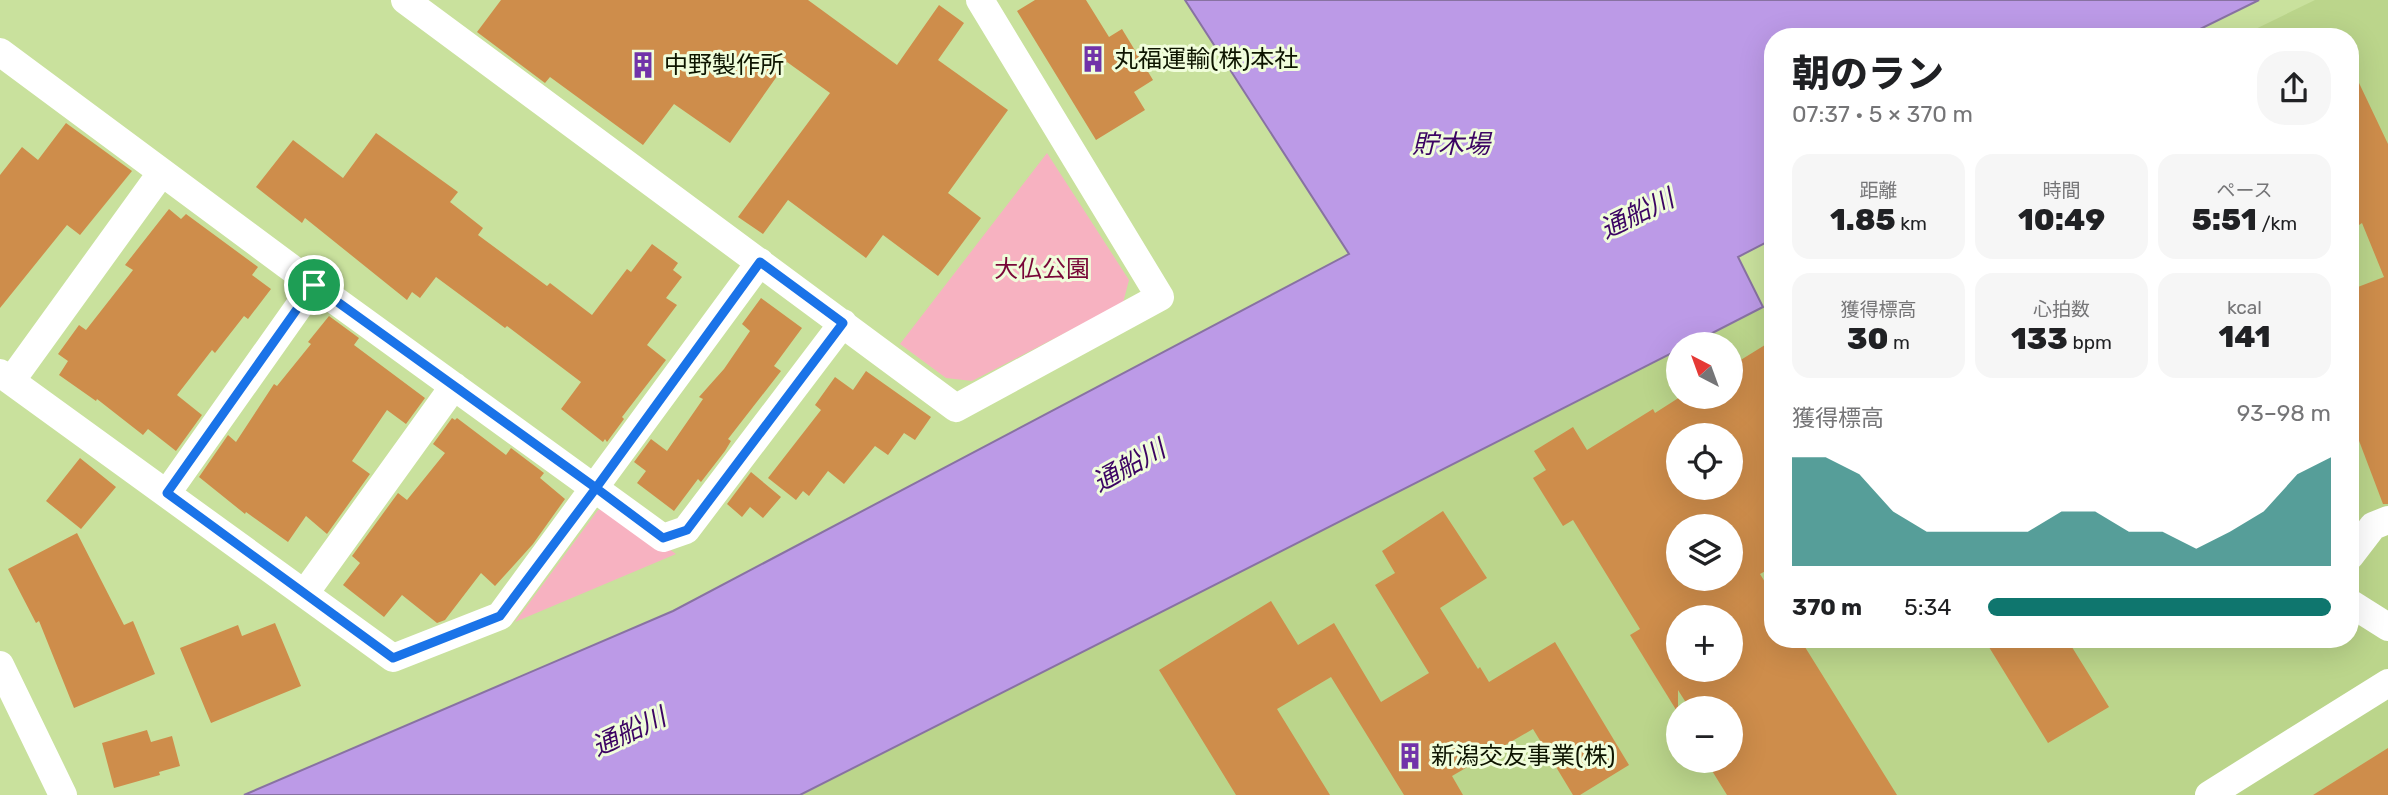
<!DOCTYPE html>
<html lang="ja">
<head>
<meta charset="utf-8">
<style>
  :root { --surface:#fff; --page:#f6f6f6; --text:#202124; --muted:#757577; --accent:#0f766e }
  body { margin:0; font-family:Rubik,"Noto Sans JP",sans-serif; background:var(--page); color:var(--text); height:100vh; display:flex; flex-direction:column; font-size:26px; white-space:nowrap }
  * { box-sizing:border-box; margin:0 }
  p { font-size:23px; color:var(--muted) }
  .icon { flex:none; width:38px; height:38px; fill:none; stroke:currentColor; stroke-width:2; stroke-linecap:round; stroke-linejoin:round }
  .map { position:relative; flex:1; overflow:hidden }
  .details { position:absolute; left:1764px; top:28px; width:595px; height:620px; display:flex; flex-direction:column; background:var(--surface); border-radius:28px; box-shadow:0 7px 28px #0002 }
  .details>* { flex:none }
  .needle { width:46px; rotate:319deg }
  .controls { position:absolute; left:1666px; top:332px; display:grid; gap:14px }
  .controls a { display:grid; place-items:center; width:77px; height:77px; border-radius:50%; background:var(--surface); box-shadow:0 7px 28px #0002; font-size:35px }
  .pin { position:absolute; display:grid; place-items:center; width:60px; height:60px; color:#fff; margin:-30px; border:4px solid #fff; border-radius:50%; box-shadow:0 2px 7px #0007 }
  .round { display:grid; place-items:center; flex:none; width:74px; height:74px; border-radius:28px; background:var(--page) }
  .overview { display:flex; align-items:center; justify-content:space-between; height:119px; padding:0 28px }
  h1 { font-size:38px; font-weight:800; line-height:52px }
  .metrics { display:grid; grid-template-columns:repeat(3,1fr); gap:10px; height:119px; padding:7px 28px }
  .metrics div { display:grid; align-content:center; border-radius:18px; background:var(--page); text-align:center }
  .metrics b { font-size:30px; font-weight:800 }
  .metrics small { font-size:19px; font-weight:400 }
  .metrics p { font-size:19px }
  .chart { height:196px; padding:14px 28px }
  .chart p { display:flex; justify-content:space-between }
  .chart svg { width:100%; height:126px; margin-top:7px; fill:var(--accent); opacity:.7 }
  ul { padding:0 28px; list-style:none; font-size:23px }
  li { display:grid; grid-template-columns:112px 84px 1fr; align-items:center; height:52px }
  li i { height:18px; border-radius:9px; background:var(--accent) }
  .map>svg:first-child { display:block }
  .built { fill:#bbd58b; fill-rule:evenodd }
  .green { fill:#f7b2c1 }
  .water { fill:#bc9ae7; stroke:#8872a2; stroke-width:2 }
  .building { fill:#ce8d4b; fill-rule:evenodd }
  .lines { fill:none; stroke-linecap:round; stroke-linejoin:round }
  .minor { stroke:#fff; stroke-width:28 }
  .route-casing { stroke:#fff; stroke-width:14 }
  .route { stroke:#1a73e8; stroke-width:9 }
  .labels { text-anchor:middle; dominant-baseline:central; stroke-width:6; stroke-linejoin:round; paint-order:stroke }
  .poi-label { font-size:24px; fill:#0e1500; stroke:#f0fddb; text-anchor:start }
  .park-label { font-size:24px; fill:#780737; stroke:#f0fddb }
  .water-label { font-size:26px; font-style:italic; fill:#3c0463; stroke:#f0fddb }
</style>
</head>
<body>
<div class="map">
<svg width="2388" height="795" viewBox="0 0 2388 795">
  <rect width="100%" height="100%" fill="#c9e19d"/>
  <path class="built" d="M 2315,0 L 2388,0 L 2388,795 L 800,795 L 1678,350 L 1678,397 L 1731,397 L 1731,345 L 1689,345 L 1763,307 L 1773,264 L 1773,639 L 2350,639 L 2350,37 L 2239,37 ZM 1678,436 L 1731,436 L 1731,488 L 1678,488 ZM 1678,527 L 1731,527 L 1731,579 L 1678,579 ZM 1678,618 L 1731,618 L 1731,670 L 1678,670 ZM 1678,709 L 1731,709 L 1731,761 L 1678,761 Z"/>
  <path class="green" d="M 1047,153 L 1129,280 L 1123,303 L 972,381 L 946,378 L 900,344 Z
    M 613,508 L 676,554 L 515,622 L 598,510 Z"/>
  <path class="water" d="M 1185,0 L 2259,0 L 2184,37 L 1773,37 L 1773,239 L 1738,257 L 1763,307 L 1689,345 L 1678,345 L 1678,350 L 800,795 L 244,795 L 673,611 L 1349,254 Z"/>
  <path class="building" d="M 501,0 L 808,0 L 897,65 L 939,5 L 964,23 L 938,60 L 1008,110 L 948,193 L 981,218 L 938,276 L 883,235 L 866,258 L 788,200 L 763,234 L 738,217 L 830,93 L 787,62 L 730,143 L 674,104 L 643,145 L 550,77 L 545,83 L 477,32 Z
    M 1035,0 L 1086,0 L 1109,37 L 1122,29 L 1153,80 L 1134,92 L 1145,110 L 1096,140 L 1017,11 Z
    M 2350,64 L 2388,144 L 2388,504 L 2383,504 L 2350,417 L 2350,290 L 2384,277 L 2362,223 L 2359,225 L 2350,204 Z
    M 66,123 L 132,171 L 80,235 L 67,225 L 0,308 L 0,175 L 22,147 L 38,160 Z
    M 376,133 L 458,192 L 450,202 L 483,228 L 478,235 L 547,286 L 550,283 L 592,315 L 627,269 L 631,272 L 652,244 L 678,263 L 673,270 L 682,277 L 666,298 L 677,305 L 647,345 L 666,360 L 622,417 L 624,419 L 607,442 L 605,439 L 603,442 L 561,409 L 581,382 L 507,326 L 505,328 L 436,277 L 420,298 L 412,292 L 407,300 L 305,218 L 302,223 L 256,187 L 293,140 L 343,178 Z
    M 169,209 L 181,219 L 186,214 L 258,267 L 252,275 L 271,289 L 248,319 L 244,316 L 215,353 L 212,350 L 177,395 L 202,415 L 176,451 L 148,429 L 143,435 L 97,399 L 96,401 L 59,375 L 68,361 L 58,354 L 79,325 L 86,330 L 133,270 L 125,265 Z
    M 761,298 L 802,328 L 774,366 L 781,371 L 728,439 L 731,441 L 725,451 L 701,482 L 698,479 L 674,511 L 637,483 L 646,471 L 634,462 L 651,439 L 667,451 L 703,399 L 699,397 L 724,369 L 750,331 L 742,324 Z
    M 329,316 L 359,338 L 354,345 L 425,398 L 406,424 L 387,410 L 352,461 L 370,474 L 327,534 L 306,516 L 288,542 L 246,512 L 245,514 L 199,477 L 228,435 L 236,442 L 274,384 L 277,386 L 311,344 L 308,342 Z
    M 1773,340 L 1773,567 L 1760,574 L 1773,595 L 1773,639 L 1800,639 L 1897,795 L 1727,795 L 1706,761 L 1731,761 L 1731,709 L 1690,709 L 1678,690 L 1678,713 L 1630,635 L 1640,629 L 1573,520 L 1563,526 L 1533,478 L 1546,470 L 1534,451 L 1573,427 L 1587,450 L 1653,409 L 1655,413 L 1680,397 L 1731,397 L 1731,366 ZM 1678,436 L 1731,436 L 1731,488 L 1678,488 ZM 1678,527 L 1731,527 L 1731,579 L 1678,579 ZM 1678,618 L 1731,618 L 1731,670 L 1678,670 Z
    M 866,371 L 931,417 L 915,440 L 904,433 L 888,455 L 875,446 L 844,484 L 828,471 L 809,496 L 803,491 L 796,500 L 768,478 L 821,410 L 815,405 L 835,377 L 853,390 Z
    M 452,418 L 455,420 L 457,418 L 506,455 L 511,448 L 544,473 L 540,478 L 565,499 L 533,544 L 495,586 L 481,573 L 445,620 L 437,623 L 402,595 L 384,617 L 343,585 L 360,563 L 352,556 L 398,493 L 407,500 L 445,453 L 433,444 Z
    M 80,458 L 116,487 L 81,529 L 46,501 Z
    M 751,472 L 781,497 L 763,518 L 750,507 L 742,517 L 727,504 Z
    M 1443,511 L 1487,578 L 1440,608 L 1478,669 L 1480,667 L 1489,682 L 1555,642 L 1629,765 L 1580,795 L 1573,795 L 1533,729 L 1452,776 L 1463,795 L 1404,795 L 1331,677 L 1277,709 L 1330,795 L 1236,795 L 1159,670 L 1271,601 L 1298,645 L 1334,623 L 1381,702 L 1429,673 L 1375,585 L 1395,573 L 1382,551 Z
    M 77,533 L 124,625 L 133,621 L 155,674 L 74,708 L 39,621 L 36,623 L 8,569 Z
    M 275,623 L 301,686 L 211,723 L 180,648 L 238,625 L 242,636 Z
    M 1984,639 L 2067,639 L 2109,707 L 2048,743 Z
    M 147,730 L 151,742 L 172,736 L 180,766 L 159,772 L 160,775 L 114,788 L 102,743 Z
    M 2388,748 L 2388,795 L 2313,795 Z"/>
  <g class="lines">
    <path class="minor" d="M 405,0 L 956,408 L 1160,297 L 980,0
      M 0,52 L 314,285 L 663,538 L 686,530 L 843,323
      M 0,373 L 393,658 L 500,616 L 760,262
      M 11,381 L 162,172
      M 167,493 L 314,285
      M 2350,556 L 2373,526 L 2388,520
      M 305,593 L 454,386
      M 2350,603 L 2388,627
      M 0,665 L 63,795
      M 2209,795 L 2388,683"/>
  </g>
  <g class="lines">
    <defs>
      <path id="route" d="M 314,285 L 167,493 L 393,658 L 500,616 L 596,488 L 663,538 L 687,530 L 843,323 L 760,262 L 596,488 L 314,285"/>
    </defs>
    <use href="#route" class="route-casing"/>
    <use href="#route" class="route"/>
  </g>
  <defs>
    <symbol id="building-bare" viewBox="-9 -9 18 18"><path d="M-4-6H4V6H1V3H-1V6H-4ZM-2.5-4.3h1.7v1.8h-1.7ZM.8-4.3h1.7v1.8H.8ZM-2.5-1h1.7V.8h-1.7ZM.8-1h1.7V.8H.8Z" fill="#7133a9" stroke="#f0fddb" stroke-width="2.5" paint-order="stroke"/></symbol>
  </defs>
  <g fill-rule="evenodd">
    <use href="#building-bare" x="1074" y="40" width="38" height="38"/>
    <use href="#building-bare" x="624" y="46" width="38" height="38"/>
    <use href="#building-bare" x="1391" y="737" width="38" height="38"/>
  </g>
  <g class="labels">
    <g class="poi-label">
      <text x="1114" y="59">丸福運輸(株)本社</text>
      <text x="664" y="65">中野製作所</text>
      <text x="1431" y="756">新潟交友事業(株)</text>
    </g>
    <g class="park-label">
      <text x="1042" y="269">大仏公園</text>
    </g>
    <g class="water-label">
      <text x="1451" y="144">貯木場</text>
      <text transform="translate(1637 214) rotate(-26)">通船川</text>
      <text transform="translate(1129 466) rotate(-29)">通船川</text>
      <text transform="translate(629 732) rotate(-25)">通船川</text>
    </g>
  </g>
</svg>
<div class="controls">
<a><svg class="needle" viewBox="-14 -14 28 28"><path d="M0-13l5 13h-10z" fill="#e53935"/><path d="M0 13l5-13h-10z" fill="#757577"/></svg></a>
<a><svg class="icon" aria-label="locate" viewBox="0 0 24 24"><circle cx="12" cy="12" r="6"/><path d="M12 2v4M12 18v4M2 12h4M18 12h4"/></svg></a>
<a><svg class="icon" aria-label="layers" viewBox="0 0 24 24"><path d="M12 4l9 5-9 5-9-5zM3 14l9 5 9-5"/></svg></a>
<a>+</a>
<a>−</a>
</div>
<div class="pin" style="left:314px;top:285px;background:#1e9e55"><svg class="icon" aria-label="arrive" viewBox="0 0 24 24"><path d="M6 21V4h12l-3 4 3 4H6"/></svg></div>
<section class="details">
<div class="overview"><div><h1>朝のラン</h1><p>07:37 · 5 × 370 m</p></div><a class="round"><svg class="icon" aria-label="share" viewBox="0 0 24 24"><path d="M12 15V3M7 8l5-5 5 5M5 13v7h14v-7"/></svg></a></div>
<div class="metrics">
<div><p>距離</p><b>1.85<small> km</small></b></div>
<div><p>時間</p><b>10:49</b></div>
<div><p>ペース</p><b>5:51<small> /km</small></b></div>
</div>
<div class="metrics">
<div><p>獲得標高</p><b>30<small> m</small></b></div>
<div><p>心拍数</p><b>133<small> bpm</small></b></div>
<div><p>kcal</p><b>141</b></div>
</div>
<div class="chart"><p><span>獲得標高</span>93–98 m</p>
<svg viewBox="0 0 160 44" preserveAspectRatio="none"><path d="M0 44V6L10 6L20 12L30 25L40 32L50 32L60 32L70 32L80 25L90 25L100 32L110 32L120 38L130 32L140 25L150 12L160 6V44z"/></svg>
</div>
<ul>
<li><b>370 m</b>5:34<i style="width:100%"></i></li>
</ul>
</section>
</div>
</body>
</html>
